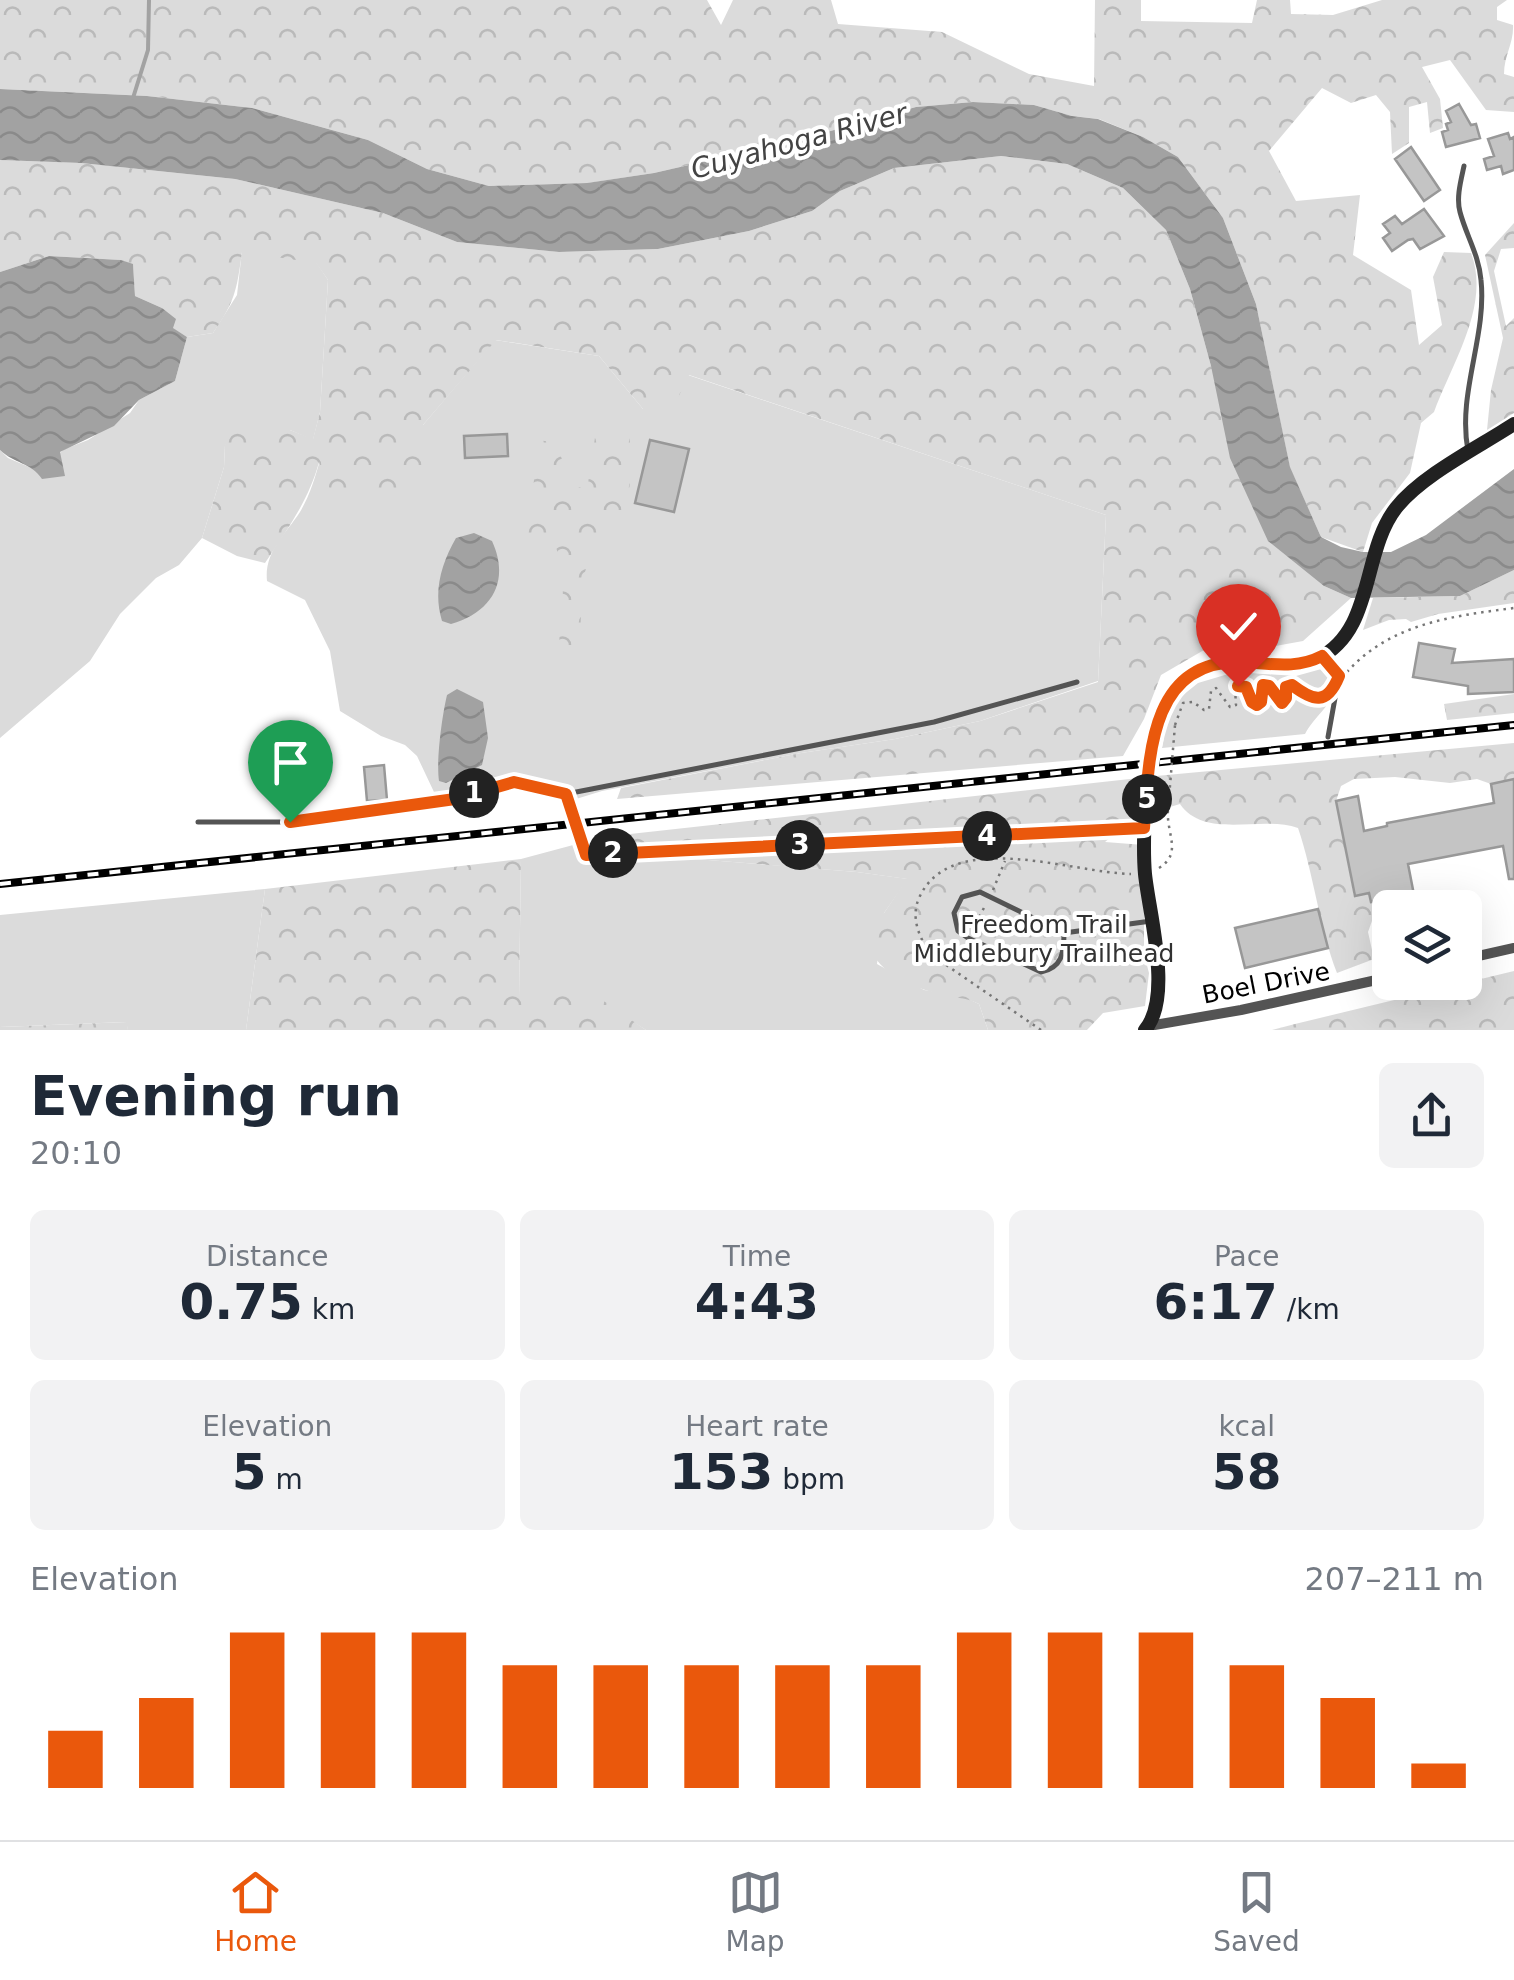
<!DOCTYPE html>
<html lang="en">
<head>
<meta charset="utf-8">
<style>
  :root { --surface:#fff; --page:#f2f2f3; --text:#1f2937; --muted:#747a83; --line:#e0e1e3; --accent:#ea580c }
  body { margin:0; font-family:"DejaVu Sans",sans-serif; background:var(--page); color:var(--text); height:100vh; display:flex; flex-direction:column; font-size:38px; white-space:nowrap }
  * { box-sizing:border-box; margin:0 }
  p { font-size:32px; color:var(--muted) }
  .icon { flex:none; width:55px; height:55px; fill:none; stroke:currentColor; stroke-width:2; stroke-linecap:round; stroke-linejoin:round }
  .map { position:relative; height:1030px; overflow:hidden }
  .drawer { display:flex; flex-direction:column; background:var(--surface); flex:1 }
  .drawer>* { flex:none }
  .fabs { position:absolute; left:1372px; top:890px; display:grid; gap:20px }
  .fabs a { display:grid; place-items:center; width:110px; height:110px; border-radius:15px; background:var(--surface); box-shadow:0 10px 40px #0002; font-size:50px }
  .pin { position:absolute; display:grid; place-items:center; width:85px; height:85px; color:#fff; margin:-102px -42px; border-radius:50% 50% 50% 0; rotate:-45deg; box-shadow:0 0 10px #0007 }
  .pin .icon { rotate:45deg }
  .km { position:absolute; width:50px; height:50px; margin:-25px; border-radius:50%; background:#222; color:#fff; font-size:28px; line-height:50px; text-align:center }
  .round { display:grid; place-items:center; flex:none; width:105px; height:105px; border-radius:15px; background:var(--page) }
  .summary { display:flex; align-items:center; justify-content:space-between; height:170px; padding:0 30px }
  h1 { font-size:55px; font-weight:700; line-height:75px }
  .figures { display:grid; grid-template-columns:repeat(3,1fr); gap:15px; height:170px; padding:10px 30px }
  .figures div { display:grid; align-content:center; border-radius:15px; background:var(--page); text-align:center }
  .figures b { font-size:50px; font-weight:700 }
  .figures small { font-size:28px; font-weight:400 }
  .figures p { font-size:28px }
  .chart { height:280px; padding:20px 30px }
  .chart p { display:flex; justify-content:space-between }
  .chart svg { width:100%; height:180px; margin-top:10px; stroke:var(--accent); stroke-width:6 }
  .dock { display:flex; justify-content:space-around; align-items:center; height:140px; border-top:2px solid var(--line); background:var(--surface); font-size:28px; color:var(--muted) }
  .dock a { display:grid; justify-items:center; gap:5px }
  .dock .current { color:var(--accent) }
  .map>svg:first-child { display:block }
  .grass { fill:#dbdbdb }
  .forest { fill:url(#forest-crowns) }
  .water { fill:url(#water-waves) }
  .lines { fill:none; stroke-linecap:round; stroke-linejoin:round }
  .stream { stroke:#a2a2a2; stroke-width:4 }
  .building { fill:#c4c4c4; stroke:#989898; stroke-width:2.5 }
  .path { stroke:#767676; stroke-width:2.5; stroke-dasharray:2.5 5; stroke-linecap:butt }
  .lane { stroke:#545454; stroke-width:5 }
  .street { stroke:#545454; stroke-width:10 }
  .secondary { stroke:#212121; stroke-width:14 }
  .rail-casing { stroke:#000; stroke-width:8 }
  .rail { stroke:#fff; stroke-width:4; stroke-dasharray:11; stroke-linecap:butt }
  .path-bridge { stroke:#767676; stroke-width:2.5; stroke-dasharray:2.5 5; stroke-linecap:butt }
  .secondary-bridge { stroke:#212121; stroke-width:14 }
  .route-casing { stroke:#fff; stroke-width:20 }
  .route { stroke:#ea580c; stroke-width:12 }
  .labels { text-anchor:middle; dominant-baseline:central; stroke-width:8; stroke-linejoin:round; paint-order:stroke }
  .park-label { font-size:25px; fill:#323232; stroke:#fff }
  .street-label { font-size:25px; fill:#000; stroke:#fff }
  .water-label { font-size:28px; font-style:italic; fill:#434343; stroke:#fff }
</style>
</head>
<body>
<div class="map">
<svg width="1514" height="1030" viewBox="0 0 1514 1030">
  <defs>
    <pattern id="forest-crowns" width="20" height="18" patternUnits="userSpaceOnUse" patternTransform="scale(2.5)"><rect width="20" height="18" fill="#dbdbdb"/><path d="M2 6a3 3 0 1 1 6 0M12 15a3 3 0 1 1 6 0" fill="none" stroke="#bababa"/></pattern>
    <pattern id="water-waves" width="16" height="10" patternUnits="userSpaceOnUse" patternTransform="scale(2.5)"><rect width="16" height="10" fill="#a2a2a2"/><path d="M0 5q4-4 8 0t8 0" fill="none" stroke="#8a8a8a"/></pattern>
  </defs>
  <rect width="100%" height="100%" fill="#fff"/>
  <path class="grass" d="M 242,251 L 316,262 L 328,280 L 320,412 L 313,440 L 290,430 L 225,445 L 224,467 L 202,538 L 179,565 L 156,578 L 120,614 L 90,661 L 0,738 L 0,450 L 8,458 L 36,470 L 65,449 L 88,440 L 130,413 L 139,400 L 175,381 L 187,337 L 213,333 L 237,295 Z
    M 495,340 L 599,356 L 643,409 L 688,375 L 1106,515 L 1098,681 L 980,721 L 895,739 L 801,753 L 602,791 L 576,799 L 550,780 L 509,784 L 452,794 L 434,792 L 417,756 L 405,745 L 381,736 L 340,711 L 330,651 L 305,600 L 267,581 C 264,552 285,535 300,512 C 310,495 315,478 320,460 L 423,425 Z
    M 1325,668 C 1345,701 1319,708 1305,734 L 1162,748 L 1168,714 L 1177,700 L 1198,683 L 1235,672 L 1296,676 Z
    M 603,837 L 608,852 L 857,872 L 908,879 L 884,913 L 877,964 L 924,990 L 962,996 L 979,1004 L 988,1030 L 646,1030 L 613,1009 L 519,998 L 521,859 Z
    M 265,889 L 246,1030 L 128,1030 L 126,1022 L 0,1027 L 0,915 Z"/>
  <path class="forest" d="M 0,0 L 707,0 L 721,25 L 733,0 L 831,0 L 838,24 L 942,32 L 1029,74 L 1094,86 L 1095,0 L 1141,0 L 1141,21 L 1252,23 L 1257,0 L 1290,0 L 1291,14 L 1333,15 L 1382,0 L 1507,0 L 1497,7 L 1497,20 L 1513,25 C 1514,43 1504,55 1504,74 L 1514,77 L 1514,112 L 1486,110 L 1450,60 L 1422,67 L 1440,99 L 1443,128 L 1430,133 L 1427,102 L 1409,107 L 1409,143 L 1392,154 L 1390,112 L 1376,95 L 1351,103 L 1322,88 L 1269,151 L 1296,201 L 1360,195 L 1353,255 L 1411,290 L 1419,345 L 1442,325 L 1433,277 L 1444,252 L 1471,253 C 1491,305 1452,363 1434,412 L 1421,423 L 1410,473 L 1372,523 L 1363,552 L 1321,537 L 1290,468 L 1256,304 L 1223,218 L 1178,157 L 1143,137 L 1099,119 L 1072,116 L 1034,105 L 973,102 L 916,107 L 802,139 L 654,173 L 588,183 L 489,186 L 427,169 L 368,140 L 252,108 L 147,96 L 0,89 Z
    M 1001,156 L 1067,164 L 1123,188 L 1166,230 L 1190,289 L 1211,366 L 1324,586 L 1351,598 L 1303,641 L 1254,650 L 1204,650 L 1161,675 L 1144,719 L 1123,756 L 617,799 L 621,788 L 801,753 L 895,739 L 980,721 L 1098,682 L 1106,515 L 689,375 L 672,410 L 643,409 L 599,356 L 496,340 L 423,425 L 430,465 L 385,500 L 331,492 L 319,462 C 309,500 287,530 265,563 L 237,556 L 202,538 L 224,467 L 225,445 L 239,425 L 290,430 L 313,439 L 320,412 L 328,280 L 316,263 L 242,252 C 237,289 235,302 213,333 L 187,337 L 172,328 L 162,308 L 135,296 L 133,265 L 121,260 L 49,256 L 0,272 L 0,160 L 81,163 L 235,179 L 383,213 L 457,242 L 560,252 L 658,249 L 749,231 L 812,211 L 840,191 L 894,168 Z
    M 1514,223 L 1514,248 L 1501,249 L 1494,271 L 1506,326 L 1514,318 L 1514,413 L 1487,430 L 1491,390 L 1503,338 L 1485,255 Z
    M 609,421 L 628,429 C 635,468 632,507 607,540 C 599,550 588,560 585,572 C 577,606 586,629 573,663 L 563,668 L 557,664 C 560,623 569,587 556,547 L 533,545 L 523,532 L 531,504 L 539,440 L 556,443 L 571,484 L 587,490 L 596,431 Z
    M 1514,570 L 1514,603 L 1438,614 L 1411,622 L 1406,619 L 1389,620 L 1363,630 L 1373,598 L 1460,596 Z
    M 1514,694 L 1514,713 L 1447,720 L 1444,704 Z
    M 1514,743 L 1514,779 L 1491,784 L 1477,779 L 1450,783 L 1395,777 L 1354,779 L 1341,786 L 1336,801 L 1354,896 L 1369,893 L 1371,902 L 1391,898 L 1390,923 L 1372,921 L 1368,932 L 1374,959 L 1337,973 C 1319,926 1314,875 1298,828 C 1261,815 1205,840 1180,804 L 1153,812 L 1156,776 Z
    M 1139,778 L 1132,819 L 1105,842 L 1144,845 L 1144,954 L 1149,973 L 1145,1006 L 1103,1013 L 1087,1030 L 988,1030 L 979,1004 C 965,997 955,998 940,994 C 903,986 862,965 867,923 L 884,913 L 907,879 L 857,872 L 607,852 L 603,837 Z
    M 521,859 L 519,997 L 576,982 L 646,1030 L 246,1030 L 265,889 Z
    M 1514,971 L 1514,1030 L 1272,1030 L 1295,1024 Z
    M 127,1022 L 128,1030 L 0,1030 L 0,1027 Z"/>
  <path class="water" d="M 0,89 L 147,96 L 252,108 L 368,140 L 427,169 L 489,186 L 587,183 L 654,173 L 802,139 L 916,107 L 973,102 L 1034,105 L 1072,116 L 1098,119 L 1143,137 L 1178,157 L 1223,218 L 1256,304 L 1290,467 L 1321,537 L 1341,547 L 1363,552 L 1391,552 L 1426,535 L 1514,469 L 1514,570 L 1460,596 L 1351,598 L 1324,586 L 1268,541 L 1230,458 L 1211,366 L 1190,289 L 1166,230 L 1123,188 L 1067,164 L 1001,156 L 894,168 L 840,191 L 812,211 L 749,231 L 658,249 L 559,252 L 457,242 L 383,213 L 235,179 L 81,163 L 0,160 Z
    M 49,256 L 121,260 L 133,264 L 135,296 L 162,308 L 176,319 L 173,328 L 187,337 L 175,381 L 139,400 L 114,426 L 60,452 L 65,476 L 42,479 C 32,463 13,463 0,450 L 0,272 Z
    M 474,533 L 492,541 C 510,580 493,612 451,624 L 442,621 C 433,592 441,564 456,538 Z
    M 457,689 L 483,702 L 488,738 L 482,765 L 446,783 L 439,781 C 436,761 442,716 447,695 Z"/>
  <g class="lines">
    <path class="stream" d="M 133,98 L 148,50 L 149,0"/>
  </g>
  <path class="building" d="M 1459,104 L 1471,125 L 1476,124 L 1480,138 L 1446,147 L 1442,132 L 1448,130 L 1446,124 L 1451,122 L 1446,111 Z
    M 1508,133 L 1510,139 L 1514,137 L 1514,170 L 1503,174 L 1501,166 L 1487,170 L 1484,159 L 1494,156 L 1488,139 Z
    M 1411,147 L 1440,190 L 1424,201 L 1395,159 Z
    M 1424,209 L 1444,236 L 1420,249 L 1413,239 L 1408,240 L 1392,251 L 1383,238 L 1390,233 L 1383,224 L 1395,216 L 1402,224 Z
    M 507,434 L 508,456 L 465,458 L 464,436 Z
    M 650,440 L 689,449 L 674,512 L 635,503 Z
    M 1419,643 L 1455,649 L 1452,663 L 1514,659 L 1514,692 L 1468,694 L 1468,686 L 1413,677 Z
    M 384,765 L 387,800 L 367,801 L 364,767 Z
    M 1514,779 L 1514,879 L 1509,879 L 1503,846 L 1408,864 L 1415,900 L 1405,902 L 1404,897 L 1371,902 L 1369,893 L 1355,896 L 1336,801 L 1358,796 L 1364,831 L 1387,826 L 1387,823 L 1494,803 L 1491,784 Z
    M 1318,909 L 1328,948 L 1245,968 L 1235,928 Z"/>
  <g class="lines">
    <path class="path" d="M 1347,672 C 1391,623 1453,616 1514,608
      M 1175,725 L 1183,703 L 1193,702 L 1204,710 L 1209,709 L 1211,691 L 1216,688 L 1230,707 L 1236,705 L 1235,689 L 1240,685 L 1246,687 L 1251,702 L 1257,705 L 1261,702 L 1261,688 L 1266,684 L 1282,703 L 1288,685 L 1295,686 L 1309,698 L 1325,696
      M 1159,868 C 1183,853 1166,834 1168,810
      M 993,890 L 1005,861
      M 972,930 L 985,906
      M 1041,1030 L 933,956 C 920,941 910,918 919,898 C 951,827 1072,873 1131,874"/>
    <path class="lane" d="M 1464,166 C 1461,180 1456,198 1460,212 C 1466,235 1479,255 1481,280 C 1487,337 1457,393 1468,451
      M 1324,658 L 1339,676 L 1328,737
      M 566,794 L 586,855 L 1143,828
      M 198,822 L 290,822 L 455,799 L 514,782 L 566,794 L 934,722 L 1077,682
      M 1064,933 C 1064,953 1062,968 1041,972 L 968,938 L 958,931 L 954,913 L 962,897 L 980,892 L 1064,933 L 1151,921"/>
    <path class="street" d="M 1465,959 L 1514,948
      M 1149,1026 L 1241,1010 L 1390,977"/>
    <path class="secondary" d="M 1156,724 C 1168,686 1202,661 1242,662 C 1267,663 1293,670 1317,659 C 1375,631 1361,553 1396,508 C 1422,475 1479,447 1514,424
      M 1145,1030 C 1173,997 1149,914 1145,874 C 1143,852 1144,831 1145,810"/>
    <defs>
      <path id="rail" d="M 0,884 L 1514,725"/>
    </defs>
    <use href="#rail" class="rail-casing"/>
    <use href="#rail" class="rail"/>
    <path class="path-bridge" d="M 1168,810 L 1175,725"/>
    <path class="secondary-bridge" d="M 1145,810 L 1156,724"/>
  </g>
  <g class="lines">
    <defs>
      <path id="route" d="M 290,822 L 455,799 L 514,782 L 566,794 L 586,855 L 1144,828 C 1149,763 1147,661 1239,662 C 1269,663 1295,670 1322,656 L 1339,676 C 1327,706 1313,701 1292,685 L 1286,687 L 1286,698 L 1282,703 L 1269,686 L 1263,685 L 1261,702 L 1257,705 L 1252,702 L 1246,687 L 1238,686"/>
    </defs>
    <use href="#route" class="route-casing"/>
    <use href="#route" class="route"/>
  </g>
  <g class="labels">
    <g class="park-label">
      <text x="1044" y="924">Freedom Trail<tspan x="1044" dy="29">Middlebury Trailhead</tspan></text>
    </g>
    <g class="street-label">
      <text transform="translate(1266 983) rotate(-11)">Boel Drive</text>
    </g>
    <g class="water-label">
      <text transform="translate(799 141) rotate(-15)">Cuyahoga River</text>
    </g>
  </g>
</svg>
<div class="fabs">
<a><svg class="icon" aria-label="layers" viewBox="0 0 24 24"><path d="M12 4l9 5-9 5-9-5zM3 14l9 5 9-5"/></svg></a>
</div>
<div class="pin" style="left:290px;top:822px;background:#1e9e55"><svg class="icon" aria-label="arrive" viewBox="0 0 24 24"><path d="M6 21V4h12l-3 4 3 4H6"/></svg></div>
<div class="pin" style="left:1238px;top:686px;background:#d93025"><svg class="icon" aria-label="check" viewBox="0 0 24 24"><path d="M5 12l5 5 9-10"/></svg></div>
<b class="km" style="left:474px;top:793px">1</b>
<b class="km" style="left:613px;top:853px">2</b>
<b class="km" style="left:800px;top:845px">3</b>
<b class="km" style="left:987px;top:836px">4</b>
<b class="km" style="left:1147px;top:799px">5</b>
</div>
<section class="drawer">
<div class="summary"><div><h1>Evening run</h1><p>20:10</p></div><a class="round"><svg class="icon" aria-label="share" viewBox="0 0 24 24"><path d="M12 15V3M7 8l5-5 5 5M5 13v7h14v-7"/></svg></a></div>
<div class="figures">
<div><p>Distance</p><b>0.75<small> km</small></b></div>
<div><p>Time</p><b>4:43</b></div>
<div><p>Pace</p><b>6:17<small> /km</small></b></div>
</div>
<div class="figures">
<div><p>Elevation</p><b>5<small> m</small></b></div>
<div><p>Heart rate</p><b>153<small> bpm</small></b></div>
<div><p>kcal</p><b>58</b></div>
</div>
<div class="chart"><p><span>Elevation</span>207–211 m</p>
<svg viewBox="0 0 160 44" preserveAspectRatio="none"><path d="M5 44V30M15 44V22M25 44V6M35 44V6M45 44V6M55 44V14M65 44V14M75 44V14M85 44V14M95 44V14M105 44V6M115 44V6M125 44V6M135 44V14M145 44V22M155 44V38"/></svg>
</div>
</section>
<nav class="dock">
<a class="current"><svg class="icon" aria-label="home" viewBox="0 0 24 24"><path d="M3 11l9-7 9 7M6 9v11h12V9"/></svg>Home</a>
<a><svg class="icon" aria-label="map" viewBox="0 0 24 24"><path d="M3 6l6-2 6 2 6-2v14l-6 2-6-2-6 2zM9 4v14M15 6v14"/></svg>Map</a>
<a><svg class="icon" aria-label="saved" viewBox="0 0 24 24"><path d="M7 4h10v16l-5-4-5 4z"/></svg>Saved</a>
</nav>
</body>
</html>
